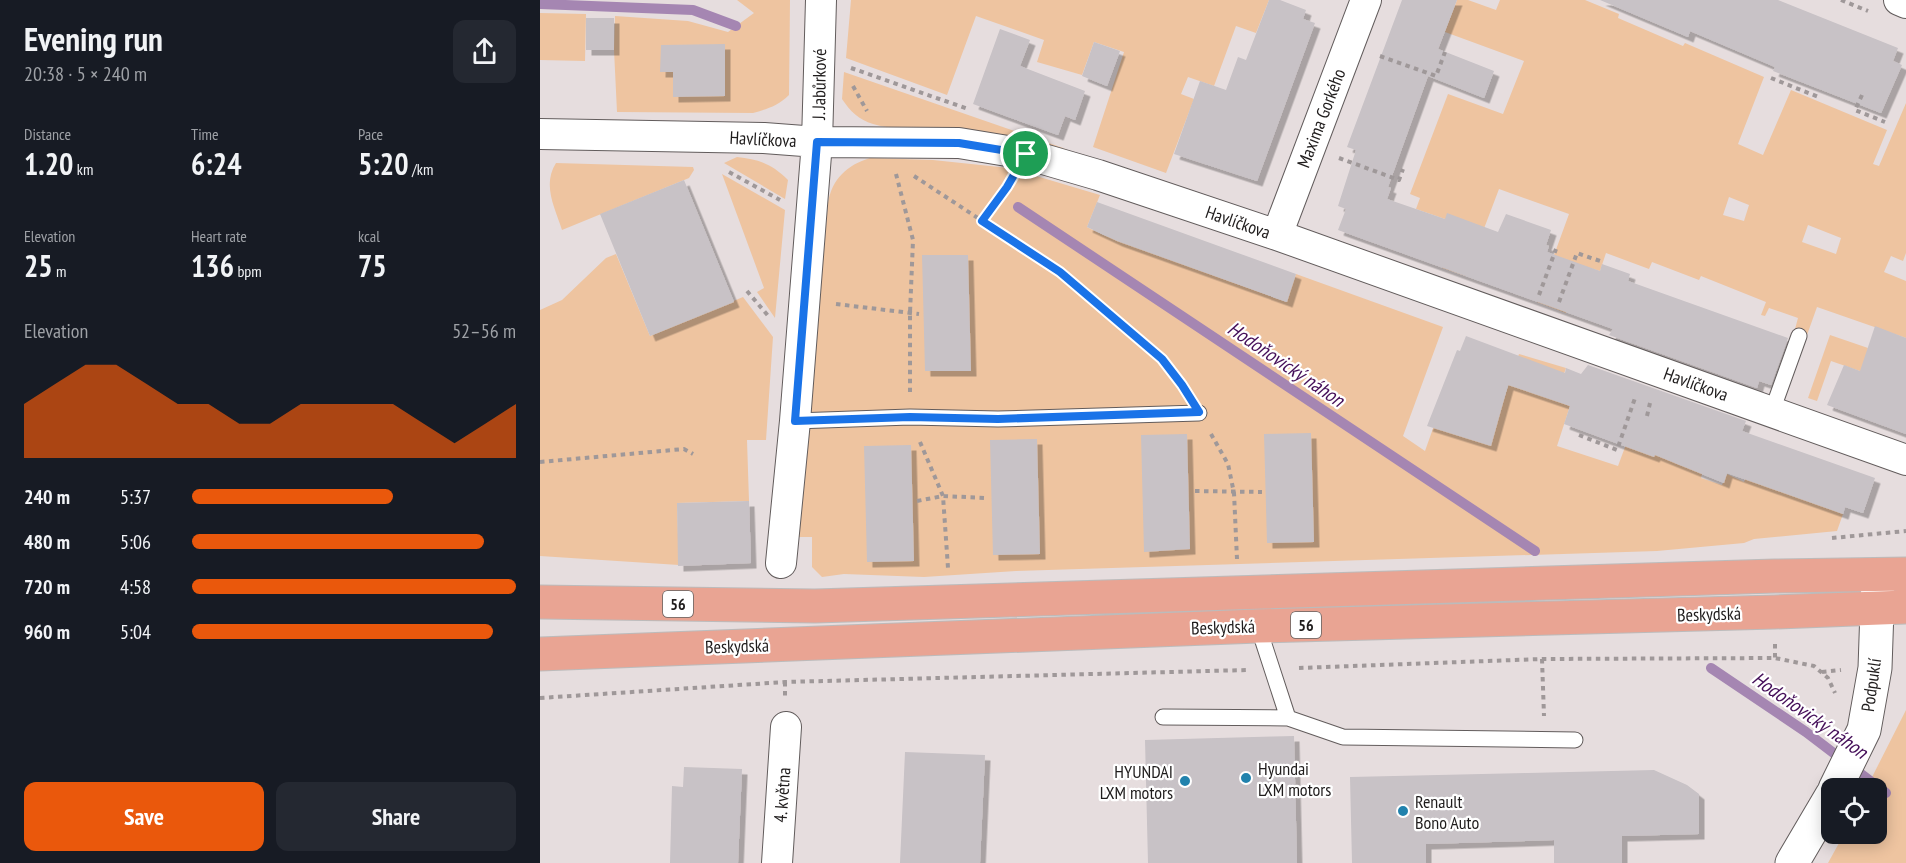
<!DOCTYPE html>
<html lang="en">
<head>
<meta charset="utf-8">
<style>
  :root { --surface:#171b24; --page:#242831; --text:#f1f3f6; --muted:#9ea1a6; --accent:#ea580c }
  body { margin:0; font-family:"PT Sans Narrow",sans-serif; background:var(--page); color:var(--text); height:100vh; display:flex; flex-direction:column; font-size:22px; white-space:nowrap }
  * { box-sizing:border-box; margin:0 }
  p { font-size:20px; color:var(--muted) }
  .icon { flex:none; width:33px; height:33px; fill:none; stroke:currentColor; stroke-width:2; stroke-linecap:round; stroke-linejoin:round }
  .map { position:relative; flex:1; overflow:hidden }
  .details { display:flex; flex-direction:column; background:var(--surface); width:540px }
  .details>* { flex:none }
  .buttons { position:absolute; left:1281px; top:778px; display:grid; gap:12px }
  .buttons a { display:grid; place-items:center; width:66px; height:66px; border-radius:12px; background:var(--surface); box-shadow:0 3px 15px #0003; font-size:30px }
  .pin { position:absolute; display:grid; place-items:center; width:51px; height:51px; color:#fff; margin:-26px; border:3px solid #fff; border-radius:50%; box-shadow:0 2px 6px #0007 }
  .round { display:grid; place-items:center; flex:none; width:63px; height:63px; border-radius:12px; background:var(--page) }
  .headline { display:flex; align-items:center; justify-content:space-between; height:102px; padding:0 24px }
  h1 { font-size:33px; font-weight:600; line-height:45px }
  .metrics { display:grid; grid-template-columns:repeat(3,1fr); gap:9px; height:102px; padding:6px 24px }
  .metrics div { display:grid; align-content:center }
  .metrics b { font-size:30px; font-weight:600 }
  .metrics small { font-size:16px; font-weight:400 }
  .metrics p { font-size:16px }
  .chart { height:168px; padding:12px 24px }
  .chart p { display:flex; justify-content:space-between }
  .chart svg { width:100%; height:108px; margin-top:6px; fill:var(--accent); opacity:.7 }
  .cta { display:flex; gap:12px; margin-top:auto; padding:12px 24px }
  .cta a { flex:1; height:69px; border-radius:12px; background:var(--accent); color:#fff; font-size:24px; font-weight:600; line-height:69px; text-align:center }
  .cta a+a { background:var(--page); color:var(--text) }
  ul { padding:0 24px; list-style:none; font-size:20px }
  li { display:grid; grid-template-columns:96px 72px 1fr; align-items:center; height:45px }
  li i { height:15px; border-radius:8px; background:var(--accent) }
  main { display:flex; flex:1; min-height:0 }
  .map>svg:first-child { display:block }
  .green { fill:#eec4a0; fill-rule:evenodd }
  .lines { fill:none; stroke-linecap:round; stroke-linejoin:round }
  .stream { stroke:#a586b2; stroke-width:10 }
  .building { fill:#c8c2c6; filter:url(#shadow) }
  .service-casing { stroke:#625c5c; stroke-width:17 }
  .minor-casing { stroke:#625c5c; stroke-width:32 }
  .tertiary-casing { stroke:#625c5c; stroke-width:35 }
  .primary-casing { stroke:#bcbbbb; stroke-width:35 }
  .path { stroke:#9f9899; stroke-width:4; stroke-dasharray:4.5 4.5; stroke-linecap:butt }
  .service { stroke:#fff; stroke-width:15 }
  .minor { stroke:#fff; stroke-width:30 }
  .tertiary { stroke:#fff; stroke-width:33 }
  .primary { stroke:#e9a493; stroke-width:33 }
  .route-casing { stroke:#fff; stroke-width:12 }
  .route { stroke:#1a73e8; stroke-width:8 }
  .poi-dot { fill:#2182ad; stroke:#fff; stroke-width:2 }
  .labels { text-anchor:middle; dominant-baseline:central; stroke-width:4.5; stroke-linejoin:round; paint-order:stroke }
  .shield { fill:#fff; stroke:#626060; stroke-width:1.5 }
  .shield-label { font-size:16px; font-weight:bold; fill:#1f1c1c }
  .street-label { font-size:18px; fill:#1f1c1c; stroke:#fff }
  .poi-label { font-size:18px; fill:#1f1c1c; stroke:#fff; text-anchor:start }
  .water-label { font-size:20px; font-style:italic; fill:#450f59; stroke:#fff }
</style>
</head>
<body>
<main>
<section class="details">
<div class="headline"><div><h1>Evening run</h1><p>20:38 · 5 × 240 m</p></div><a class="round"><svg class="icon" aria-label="share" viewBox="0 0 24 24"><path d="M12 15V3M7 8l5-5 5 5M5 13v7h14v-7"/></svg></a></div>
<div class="metrics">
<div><p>Distance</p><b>1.20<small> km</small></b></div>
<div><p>Time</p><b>6:24</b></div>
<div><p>Pace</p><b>5:20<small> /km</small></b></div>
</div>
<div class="metrics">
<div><p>Elevation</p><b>25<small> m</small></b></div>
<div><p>Heart rate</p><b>136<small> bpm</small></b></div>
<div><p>kcal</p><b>75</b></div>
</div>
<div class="chart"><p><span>Elevation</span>52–56 m</p>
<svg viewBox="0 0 160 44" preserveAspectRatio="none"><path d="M0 44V22L10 14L20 6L30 6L40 14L50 22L60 22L70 30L80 30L90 22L100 22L110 22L120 22L130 30L140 38L150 30L160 22V44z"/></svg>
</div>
<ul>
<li><b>240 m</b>5:37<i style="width:62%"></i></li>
<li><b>480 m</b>5:06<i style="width:90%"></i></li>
<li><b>720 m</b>4:58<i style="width:100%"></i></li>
<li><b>960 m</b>5:04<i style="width:93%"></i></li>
</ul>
<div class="cta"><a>Save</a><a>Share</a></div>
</section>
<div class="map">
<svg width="1366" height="863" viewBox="0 0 1366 863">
  <defs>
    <filter id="shadow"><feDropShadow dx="5.5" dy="5.5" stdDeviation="0" flood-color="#0004"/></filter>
  </defs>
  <rect width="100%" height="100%" fill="#e6ddde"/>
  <path class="green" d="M 197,0 L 250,0 L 249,95 C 238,106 227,109 213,113 L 77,112 L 74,50 L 75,16 L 148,21 L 188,32 L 214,13 Z
    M 311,0 L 729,0 L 716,33 L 696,26 L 674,86 L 648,77 L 641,94 L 654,99 L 626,173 L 553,147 L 584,52 L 554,42 L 542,75 L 497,62 L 504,40 L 436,16 L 407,95 L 306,58 Z
    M 917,0 L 928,0 L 956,10 L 960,0 L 1045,0 L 1079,14 L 1078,18 L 1143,46 L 1145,43 L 1224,77 L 1198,144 L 1223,155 L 1251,90 L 1347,130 L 1333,164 L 1339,166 L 1366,103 L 1366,253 L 1363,261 L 1351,256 L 1344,272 L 1366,281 L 1366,338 L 1277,307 L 1267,335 L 1255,329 L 1258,318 L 1229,308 L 1225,316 L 1221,315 L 1226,302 L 1161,276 L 1159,280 L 1112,262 L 1109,269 L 1066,253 L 1060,271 L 1043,266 L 1026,313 L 997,302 L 1029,214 L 959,189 L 926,276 L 902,268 L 915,232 L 905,219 L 876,209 L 880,198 L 870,194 L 908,94 L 963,114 L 984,61 L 905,32 ZM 1189,197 L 1209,205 L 1204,221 L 1183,215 ZM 1268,225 L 1301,238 L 1296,254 L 1262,242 Z
    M 0,13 L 46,14 L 45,61 L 0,60 Z
    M 304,72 L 526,149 C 485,140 444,133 402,128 C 380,126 355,131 333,124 C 319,120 310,111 302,99 Z
    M 197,157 C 218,159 232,164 248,180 L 245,199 L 184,163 Z
    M 330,158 L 393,160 L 469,168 L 560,195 L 547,227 L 563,235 L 746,302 L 756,274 L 903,327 L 863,436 L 885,451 L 907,389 L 961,408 L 979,354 L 1026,368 L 1015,400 L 1030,406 L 1017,446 L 1078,466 L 1088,439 L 1138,457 L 1135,463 C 1146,468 1153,468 1164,466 L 1161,478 L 1182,485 L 1187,474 L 1204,482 L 1207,475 L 1303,514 L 1297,531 L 1214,539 L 1204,543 L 1117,551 L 476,571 L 384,577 L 304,574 L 282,577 L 272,567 L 272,537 L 259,537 L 288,203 C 292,179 307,165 330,158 Z
    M 16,163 L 153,167 L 154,170 L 149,178 L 22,230 C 15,208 2,185 16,163 Z
    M 182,174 L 245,210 L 235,318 L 217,292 L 224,288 Z
    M 76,254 L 110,336 L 203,297 L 233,337 L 226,440 L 207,440 L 209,501 L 137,503 L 139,565 L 0,556 L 0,310 L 22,300 L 66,258 Z
    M 1290,335 L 1328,348 L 1327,352 L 1366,387 L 1291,361 L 1277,401 L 1268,398 Z
    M 1366,710 L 1366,863 L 1288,863 L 1304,834 L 1336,834 L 1336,789 L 1326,789 Z"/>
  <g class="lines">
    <path class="stream" d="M 0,4 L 153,10 L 196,26
      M 478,207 L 995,551
      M 1171,668 L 1266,732 L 1346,793"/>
  </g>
  <path class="building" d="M 729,0 L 740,0 L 766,10 L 763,19 L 775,23 L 717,181 L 634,154 L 660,81 L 686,90 L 698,57 L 706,60 Z
    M 862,0 L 917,0 L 898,49 L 954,71 L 944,98 L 888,76 L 848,187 L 851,188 L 847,199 L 905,219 L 907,213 L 958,232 L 966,214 L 1011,230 L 1006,245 L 1009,246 L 1007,252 L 1060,271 L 1062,264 L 1090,274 L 1088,281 L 1248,338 L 1231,385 L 1219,381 L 1217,388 L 1069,335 L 1073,329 L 798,230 L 806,209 L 798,206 L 816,150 L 807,147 Z
    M 1060,0 L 1238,0 L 1358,48 L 1353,61 L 1362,65 L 1341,113 L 1233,71 L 1235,67 L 1150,31 L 1148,37 Z
    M 46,18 L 74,18 L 74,50 L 46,50 Z
    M 460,29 L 490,40 L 480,66 L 545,91 L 535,120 L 525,116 L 518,135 L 433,104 Z
    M 554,42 L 580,51 L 567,86 L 542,76 Z
    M 185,44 L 185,96 L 133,97 L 133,72 L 120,72 L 121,45 Z
    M 144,180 L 194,302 L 110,336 L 60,214 Z
    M 557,202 L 756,274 L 747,302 L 577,241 L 547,227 Z
    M 382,255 L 428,255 L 431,371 L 385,371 Z
    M 1335,326 L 1366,338 L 1366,434 L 1287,405 L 1304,365 L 1320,371 Z
    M 926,336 L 1025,373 L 1026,368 L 1041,374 L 1048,365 L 1206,421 L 1202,431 L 1335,478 L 1323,513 L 1305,507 L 1303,514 L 1187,473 L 1184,483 L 1115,455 L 1114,457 L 1024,424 L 1030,406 L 968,385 L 951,446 L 887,426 L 917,350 L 920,351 Z
    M 771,433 L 774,542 L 727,543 L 724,434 Z
    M 647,434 L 650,549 L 604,552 L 601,435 Z
    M 497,439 L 500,554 L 453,555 L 450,440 Z
    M 371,445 L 374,561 L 327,562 L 324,446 Z
    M 209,501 L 211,563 L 138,566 L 137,503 Z
    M 754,736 L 757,863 L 608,863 L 605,740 Z
    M 365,752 L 445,755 L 440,863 L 360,863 Z
    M 144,767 L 202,769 L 198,863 L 130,863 L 132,786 L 143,787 Z
    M 1114,770 L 1147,785 L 1159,794 L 1159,834 L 1082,836 L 1082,863 L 1014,863 L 1014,840 L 886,844 L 886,863 L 812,863 L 810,777 Z"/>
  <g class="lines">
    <defs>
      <path id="service" d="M 1232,411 L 1259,336
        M 255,421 L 370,417 L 458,419 L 659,413
        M 718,626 L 748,718 L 803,737 L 1035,740
        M 623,717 L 748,718"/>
      <path id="minor" d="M 1359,0 L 1366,3
        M 0,134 L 224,138 L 277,142 L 419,143 L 486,154 L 558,175 L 737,235 L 1366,460
        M 737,235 L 826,0
        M 241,563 L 255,421 L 277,142 L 281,0
        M 237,863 L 246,727"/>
      <path id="tertiary" d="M 1295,789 L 1324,730 L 1335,668 L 1338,580
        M 1252,863 L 1292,795"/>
      <path id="primary" d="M 0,602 L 275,606 L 1235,576 L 1366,574
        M 0,654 L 718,626 L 1235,612 L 1366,607"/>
    </defs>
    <use href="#service" class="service-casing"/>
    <use href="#minor" class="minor-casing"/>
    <use href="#tertiary" class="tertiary-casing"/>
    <use href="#primary" class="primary-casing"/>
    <path class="path" d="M 1301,0 L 1328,11
      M 840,56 L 896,76 L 905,52
      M 311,68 L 428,109
      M 1231,78 L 1281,98
      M 313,86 L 327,111
      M 1322,95 L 1315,110 L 1345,122
      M 799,158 L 859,180 L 863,169
      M 189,172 L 240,200
      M 356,174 L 373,240 L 370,313 L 370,392
      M 374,176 L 520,272 L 622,359 L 644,389
      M 442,221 L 468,185
      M 207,291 L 230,318
      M 999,295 L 1016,249
      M 1019,302 L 1037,253 L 1060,261
      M 296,304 L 379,314
      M 1107,416 L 1110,403
      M 671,434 L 688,464 L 694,493 L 697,559
      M 1039,435 L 1077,450 L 1095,398
      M 380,442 L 403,496 L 408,568
      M 0,462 L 144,449 L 153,454
      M 655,491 L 722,492
      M 377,501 L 403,496 L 446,498
      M 1292,538 L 1366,531
      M 1235,644 L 1235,658
      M 1002,659 L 1004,716
      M 759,668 L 1002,659 L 1235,658 L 1274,666 L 1288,678 L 1295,693
      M 1282,672 L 1301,670
      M 245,682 L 245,696
      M 0,698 L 245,682 L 707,670"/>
    <use href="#service" class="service"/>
    <use href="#minor" class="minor"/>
    <use href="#tertiary" class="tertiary"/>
    <use href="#primary" class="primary"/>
  </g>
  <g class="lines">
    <defs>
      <path id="route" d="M 277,142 L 419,143 L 486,154 L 467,187 L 442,221 L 520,272 L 622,359 L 642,385 L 659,412 L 458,419 L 370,417 L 255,421 Z"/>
    </defs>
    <use href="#route" class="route-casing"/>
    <use href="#route" class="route"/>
  </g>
  <g class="poi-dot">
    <circle cx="706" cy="778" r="6"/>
    <circle cx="645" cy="781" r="6"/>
    <circle cx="863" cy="811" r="6"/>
  </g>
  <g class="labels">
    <g class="shield">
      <rect x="123" y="591" width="30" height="26" rx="4.5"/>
      <rect x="751" y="612" width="30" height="26" rx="4.5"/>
    </g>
    <g class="shield-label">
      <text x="138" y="604">56</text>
      <text x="766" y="625">56</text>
    </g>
    <g class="street-label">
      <text transform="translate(279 84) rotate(-89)">J. Jabůrkové</text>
      <text transform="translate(781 118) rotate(-69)">Maxima Gorkého</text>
      <text transform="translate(223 139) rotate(3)">Havlíčkova</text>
      <text transform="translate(698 222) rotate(19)">Havlíčkova</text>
      <text transform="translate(1156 384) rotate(20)">Havlíčkova</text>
      <text transform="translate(1169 614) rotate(-2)">Beskydská</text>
      <text transform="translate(683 627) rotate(-2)">Beskydská</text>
      <text transform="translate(197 646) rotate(-2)">Beskydská</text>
      <text transform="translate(1331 685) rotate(-82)">Podpuklí</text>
      <text transform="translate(242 795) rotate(-86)">4. května</text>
    </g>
    <g class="poi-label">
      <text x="718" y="768">Hyundai<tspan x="718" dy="21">LXM motors</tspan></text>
      <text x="633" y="771" text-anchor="end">HYUNDAI<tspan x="633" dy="21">LXM motors</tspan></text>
      <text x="875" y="801">Renault<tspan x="875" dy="21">Bono Auto</tspan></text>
    </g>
    <g class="water-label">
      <text transform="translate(746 364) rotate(34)">Hodoňovický náhon</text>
      <text transform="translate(1270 715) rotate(35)">Hodoňovický náhon</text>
    </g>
  </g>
</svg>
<div class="buttons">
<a><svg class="icon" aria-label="locate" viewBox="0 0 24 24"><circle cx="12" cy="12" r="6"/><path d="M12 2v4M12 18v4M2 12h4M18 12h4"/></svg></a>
</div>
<div class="pin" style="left:486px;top:154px;background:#1e9e55"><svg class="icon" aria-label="arrive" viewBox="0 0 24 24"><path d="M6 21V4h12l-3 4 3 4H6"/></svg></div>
</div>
</main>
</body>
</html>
